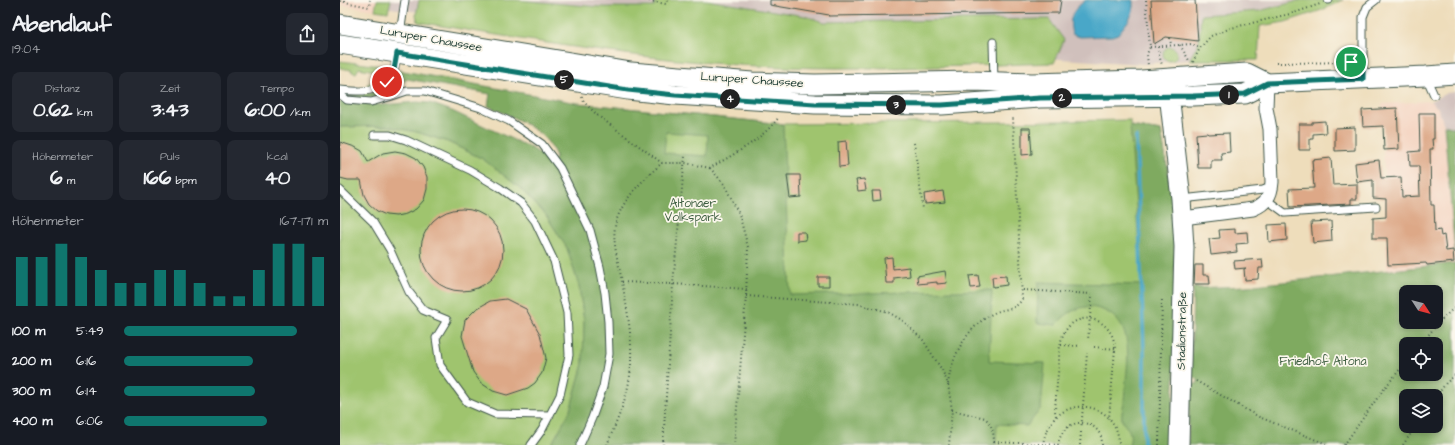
<!DOCTYPE html>
<html lang="de">
<head>
<meta charset="utf-8">
<style>
  :root { --surface:#171b24; --page:#242831; --text:#f1f3f6; --muted:#9ea1a6; --accent:#0f766e }
  body { margin:0; font-family:"Architects Daughter",sans-serif; background:var(--page); color:var(--text); height:100vh; display:flex; flex-direction:column; font-size:15px; white-space:nowrap }
  * { box-sizing:border-box; margin:0 }
  p { font-size:13px; color:var(--muted) }
  .icon { flex:none; width:22px; height:22px; fill:none; stroke:currentColor; stroke-width:2; stroke-linecap:round; stroke-linejoin:round }
  .map { position:relative; flex:1; overflow:hidden }
  .drawer { display:flex; flex-direction:column; background:var(--surface); width:340px }
  .drawer>* { flex:none }
  .needle { width:26px; rotate:126deg }
  .tools { position:absolute; left:1059px; top:285px; display:grid; gap:8px }
  .tools a { display:grid; place-items:center; width:44px; height:44px; border-radius:8px; background:var(--surface); box-shadow:0 2px 6px #0003; font-size:20px }
  .pin { position:absolute; display:grid; place-items:center; width:34px; height:34px; color:#fff; margin:-17px; border:2px solid #fff; border-radius:50%; box-shadow:0 1px 4px #0007 }
  .km { position:absolute; width:20px; height:20px; margin:-10px; border-radius:50%; background:#222; color:#fff; font-size:11px; line-height:20px; text-align:center }
  .round { display:grid; place-items:center; flex:none; width:42px; height:42px; border-radius:8px; background:var(--page) }
  .head { display:flex; align-items:center; justify-content:space-between; height:68px; padding:0 12px }
  h1 { font-size:22px; font-weight:700; line-height:30px }
  .figures { display:grid; grid-template-columns:repeat(3,1fr); gap:6px; height:68px; padding:4px 12px }
  .figures div { display:grid; align-content:center; border-radius:8px; background:var(--page); text-align:center }
  .figures b { font-size:20px; font-weight:700 }
  .figures small { font-size:11px; font-weight:400 }
  .figures p { font-size:11px }
  .chart { height:112px; padding:8px 12px }
  .chart p { display:flex; justify-content:space-between }
  .chart svg { width:100%; height:72px; margin-top:4px; stroke:var(--accent); stroke-width:6 }
  ul { padding:0 12px; list-style:none; font-size:13px }
  li { display:grid; grid-template-columns:64px 48px 1fr; align-items:center; height:30px }
  li i { height:10px; border-radius:5px; background:var(--accent) }
  main { display:flex; flex:1; min-height:0 }
  .map>svg:first-child { display:block }
  .built { fill:#f4d3c0 }
  .industrial { fill:#d0c0bc }
  .green { fill:#9fc46e; stroke:#5f8051 }
  .forest { fill:#7faa61; stroke:#4f744a; fill-rule:evenodd }
  .water { fill:#49a7c8; stroke:#34727e }
  .lines { fill:none; stroke-linecap:round; stroke-linejoin:round }
  .stream { stroke:#49a7c8; stroke-width:3.5 }
  .building { fill:#dda887 }
  .lane-casing { stroke:#3e5548; stroke-width:9 }
  .street-casing { stroke:#3e5548; stroke-width:15 }
  .secondary-casing { stroke:#3e5548; stroke-width:21 }
  .path { stroke:#3e5548; stroke-width:2; stroke-dasharray:1 3; stroke-linecap:butt }
  .lane { stroke:#fff; stroke-width:7 }
  .street { stroke:#fff; stroke-width:13 }
  .secondary { stroke:#fff; stroke-width:19 }
  .route-casing { stroke:#fff; stroke-width:8 }
  .route { stroke:#0f766e; stroke-width:5 }
  .labels { text-anchor:middle; dominant-baseline:central; stroke-width:3.5; stroke-linejoin:round; paint-order:stroke }
  .street-label { font-size:12px; fill:#1f3d34; stroke:#fbf7ec }
  .park-label { font-size:12px; fill:#3f5f42; stroke:#fbf7ec }
</style>
</head>
<body>
<main>
<section class="drawer">
<div class="head"><div><h1>Abendlauf</h1><p>19:04</p></div><a class="round"><svg class="icon" aria-label="share" viewBox="0 0 24 24"><path d="M12 15V3M7 8l5-5 5 5M5 13v7h14v-7"/></svg></a></div>
<div class="figures">
<div><p>Distanz</p><b>0.62<small> km</small></b></div>
<div><p>Zeit</p><b>3:43</b></div>
<div><p>Tempo</p><b>6:00<small> /km</small></b></div>
</div>
<div class="figures">
<div><p>Höhenmeter</p><b>6<small> m</small></b></div>
<div><p>Puls</p><b>166<small> bpm</small></b></div>
<div><p>kcal</p><b>40</b></div>
</div>
<div class="chart"><p><span>Höhenmeter</span>167–171 m</p>
<svg viewBox="0 0 160 44" preserveAspectRatio="none"><path d="M5 44V14M15 44V14M25 44V6M35 44V14M45 44V22M55 44V30M65 44V30M75 44V22M85 44V22M95 44V30M105 44V38M115 44V38M125 44V22M135 44V6M145 44V6M155 44V14"/></svg>
</div>
<ul>
<li><b>100 m</b>5:49<i style="width:85%"></i></li>
<li><b>200 m</b>6:16<i style="width:63%"></i></li>
<li><b>300 m</b>6:14<i style="width:64%"></i></li>
<li><b>400 m</b>6:06<i style="width:70%"></i></li>
</ul>
</section>
<div class="map">
<svg width="1115" height="445" viewBox="0 0 1115 445">
  <rect width="100%" height="100%" fill="#fbf7ec"/>
  <filter id="ink" filterUnits="userSpaceOnUse"><feTurbulence type="fractalNoise" baseFrequency=".025" numOctaves="2"/><feDisplacementMap in="SourceGraphic" scale="8" xChannelSelector="R" yChannelSelector="G"/><feConvolveMatrix kernelMatrix="1 2 1 2 8 2 1 2 1" color-interpolation-filters="sRGB"/></filter>
  <filter id="wash" filterUnits="userSpaceOnUse"><feTurbulence type="fractalNoise" baseFrequency=".012" numOctaves="4" result="noise"/><feDisplacementMap in="SourceGraphic" scale="16" xChannelSelector="R" yChannelSelector="G"/><feGaussianBlur stdDeviation="0.9" result="paint"/><feColorMatrix in="noise" values="0 0 0 0 0 0 0 0 0 0 0 0 0 0 0 0 0 1.4 0 .05"/><feComposite in="paint" operator="in"/></filter>
  <g filter="url(#wash)">
    <rect width="100%" height="100%" fill="#edb"/>
    <path class="built" d="M 0,0 L 38,0 L 35,10 L 0,5 Z
      M 1090,101 L 1098,108 L 1104,125 L 1115,263 L 1047,271 L 1042,104 Z"/>
    <path class="industrial" d="M 38,0 L 962,0 L 919,11 L 861,15 L 859,42 L 849,60 L 803,64 L 654,55 L 86,13 L 36,6 Z
      M 1115,92 L 1115,128 L 1104,125 L 1098,108 L 1090,101 L 1107,93 Z"/>
    <path class="green" d="M 37,0 L 51,0 L 48,12 L 35,10 Z
      M 79,0 L 177,0 L 260,7 L 314,7 L 316,0 L 366,0 L 465,16 L 484,22 L 709,19 L 724,40 L 714,63 C 599,67 484,72 370,63 C 272,55 175,38 78,22 L 76,15 Z
      M 962,0 L 1003,0 L 982,10 L 945,22 L 920,26 L 918,60 L 849,60 L 859,42 L 861,15 L 919,11 Z
      M823 54a7 7 0 1 1 14 0a7 7 0 1 1-14 0Z
      M 0,61 L 50,67 L 51,69 C 47,81 37,85 26,86 L 26,85 L 37,79 L 39,76 C 36,69 26,70 19,68 L 16,73 L 12,72 L 12,70 L 0,68 Z
      M 237,103 L 443,124 L 659,122 L 790,120 L 790,126 L 821,131 L 835,212 L 834,382 L 831,445 L 258,445 Z
      M 47,126 L 77,132 L 108,142 L 143,159 L 180,188 L 206,215 L 227,248 L 239,286 L 244,321 L 243,364 L 230,411 L 211,445 L 0,445 L 0,127 Z"/>
    <path class="forest" d="M 58,70 L 237,103 L 443,124 L 450,295 L 652,290 L 649,361 L 705,363 L 701,408 L 687,426 L 657,424 L 656,445 L 211,445 L 230,411 L 243,364 L 244,321 L 239,286 L 227,248 L 206,215 L 180,188 L 143,159 L 108,142 L 77,132 L 47,126 L 0,127 L 0,102 L 42,105 L 77,102 L 90,103 L 112,111 L 193,149 L 209,160 L 213,161 L 216,157 C 207,129 172,117 148,106 L 150,94 L 67,79 C 61,83 55,90 49,93 C 38,98 21,100 10,96 L 11,95 C 32,93 51,93 58,70 ZM 326,132 L 368,135 L 367,156 L 324,153 Z
      M 1104,125 L 1115,128 L 1115,253 Z
      M 790,126 L 821,131 L 835,212 L 834,382 L 831,445 L 789,445 C 790,442 791,436 790,433 C 789,428 783,425 782,420 C 781,415 783,407 784,402 C 786,368 800,319 756,308 C 740,304 726,313 716,325 L 697,323 L 698,282 L 802,285 Z
      M 1115,263 L 1115,445 L 848,445 L 850,386 L 858,383 L 858,379 L 851,377 L 853,288 L 906,286 ZM 1066,292 L 1096,292 L 1096,322 L 1066,322 ZM 1066,344 L 1096,344 L 1096,374 L 1066,374 ZM 1066,396 L 1096,396 L 1096,426 L 1066,426 Z"/>
    <path class="water" d="M 746,0 L 793,0 L 793,12 L 789,20 L 778,34 L 772,36 L 740,37 L 732,34 C 728,18 732,10 746,0 Z"/>
    <g class="lines">
      <path class="stream" d="M 796,137 L 804,350 L 804,445"/>
    </g>
    <g id="blocks">
      <path class="building" d="M 430,0 L 721,0 L 719,13 L 488,16 L 489,15 L 430,5 Z
        M 811,0 L 855,0 L 858,41 L 826,37 L 814,44 Z
        M 1057,108 L 1059,149 L 1044,150 L 1043,126 L 1023,127 L 1022,110 Z
        M 1079,113 L 1094,113 L 1094,139 L 1092,139 L 1093,149 L 1090,149 L 1091,205 L 1094,205 L 1095,231 L 1100,230 L 1101,236 L 1104,235 L 1106,251 L 1113,250 L 1114,262 L 1087,265 L 1086,263 L 1048,265 L 1047,238 L 1033,238 L 1033,218 L 1046,217 L 1046,199 L 1033,198 L 1033,180 L 1017,182 L 1015,163 L 1039,160 L 1041,178 L 1061,177 L 1062,197 L 1080,196 L 1079,166 L 1070,166 L 1069,152 L 1080,151 Z
        M 985,121 L 986,133 L 973,134 L 973,139 L 970,139 L 970,150 L 959,150 L 959,124 L 972,124 L 972,122 Z
        M 1015,127 L 1015,150 L 995,151 L 995,128 Z
        M 682,128 L 690,128 L 692,154 L 682,155 Z
        M 867,133 L 868,134 L 889,133 L 890,152 L 881,153 L 882,160 L 871,160 L 871,168 L 858,168 L 856,134 Z
        M 506,141 L 508,166 L 499,167 L 498,142 Z
        M 0,142 L 15,147 L 22,151 L 28,162 L 43,153 L 55,151 L 66,153 L 76,158 L 83,167 L 87,177 L 87,189 L 84,200 L 76,209 L 66,214 L 56,216 L 46,215 L 37,211 L 29,204 L 24,195 L 21,180 L 8,180 L 0,178 Z
        M 991,158 L 993,185 L 1017,184 L 1017,199 L 1011,199 L 1011,204 L 950,207 L 949,189 L 974,188 L 972,160 Z
        M 447,175 L 460,175 L 461,197 L 450,198 Z
        M 524,179 L 526,190 L 518,191 L 516,180 Z
        M 532,191 L 540,191 L 541,200 L 533,201 Z
        M 603,191 L 605,202 L 585,204 L 584,194 Z
        M81 250a41 41 0 1 1 82 0a41 41 0 1 1-82 0Z
        M 991,221 L 992,241 L 973,243 L 971,222 Z
        M 946,224 L 947,240 L 929,242 L 928,225 Z
        M 895,229 L 895,233 L 907,232 L 908,243 L 896,244 L 897,252 L 871,255 L 869,239 L 880,238 L 879,230 Z
        M 457,232 L 465,232 L 466,240 L 457,241 Z
        M 552,257 L 553,269 L 569,267 L 570,276 L 554,278 L 554,283 L 546,283 L 544,258 Z
        M 922,259 L 923,268 L 919,268 L 918,279 L 905,280 L 904,269 L 906,268 L 895,269 L 894,261 Z
        M 855,265 L 863,265 L 863,275 L 869,275 L 870,284 L 854,284 Z
        M 605,271 L 607,283 L 597,284 L 597,282 L 578,284 L 577,276 Z
        M 638,275 L 640,287 L 631,288 L 629,276 Z
        M 666,276 L 667,285 L 653,287 L 652,277 Z
        M 478,277 L 489,277 L 489,286 L 478,286 Z
        M 166,299 L 186,309 L 200,334 L 206,358 L 202,373 L 195,383 L 188,388 L 167,395 L 153,391 L 141,383 L 133,372 L 122,336 L 125,320 L 136,309 L 150,301 Z"/>
    </g>
  </g>
  <g filter="url(#ink)">
    <use href="#blocks" fill-opacity="0" stroke="#3e5548" stroke-width="1"/>
    <g class="lines">
      <defs>
        <path id="lane" d="M 988,0 L 989,0
          M 60,34 L 65,0
          M 653,42 L 654,82
          M 57,54 C 56,61 55,69 52,76 C 43,93 16,92 0,90 L 1,95 L 7,100 L 31,102 L 49,97 L 67,91 L 85,91 L 141,108 L 169,121 L 202,144 L 220,168 L 250,230 L 260,267 L 265,293 L 268,322 L 269,354 L 263,387 L 252,418 L 240,445
          M 1086,77 L 1094,95
          M 1023,78 L 1023,17 L 1027,7 L 1036,0
          M 34,135 L 50,135 L 66,140 L 130,170 L 160,188 L 181,203 L 195,221 L 214,261 L 227,313 L 229,355 L 220,395 L 202,430 L 191,445
          M 0,190 L 33,222 L 50,250 L 69,292 L 83,310 L 107,320 L 96,338 L 100,365 L 127,402 L 155,414 L 210,415
          M 842,199 L 923,190 L 928,188 L 930,184
          M 927,200 L 945,213 L 1036,207"/>
        <path id="street" d="M 843,218 L 913,209 C 926,204 931,196 932,182 L 930,129 L 926,108 L 927,83"/>
        <path id="secondary" d="M 0,24 L 291,72 L 412,82 L 475,84 L 633,81 L 692,83 L 801,80 L 907,73 L 927,83
          M 0,44 L 288,90 L 335,95 L 475,104 L 602,105 L 700,98 L 853,96 L 905,94 L 927,83 L 1086,76 L 1115,74
          M 828,85 L 841,199 L 844,247 L 839,445"/>
      </defs>
      <use href="#lane" class="lane-casing"/>
      <use href="#street" class="street-casing"/>
      <use href="#secondary" class="secondary-casing"/>
      <path class="path" d="M 305,0 L 326,4 L 327,0
        M 806,0 L 810,47 L 807,54 L 808,66
        M 0,1 L 29,7 L 30,0
        M 830,38 L 831,45
        M 840,45 L 850,62
        M 810,47 L 852,44 L 860,48
        M 818,47 L 819,55 L 822,65
        M 853,62 L 860,48 L 871,36 L 891,28 L 954,13 L 980,4
        M 936,63 L 1015,62
        M 242,97 L 244,102 L 257,115 L 322,163 L 345,163 L 370,168 C 394,154 422,140 439,117
        M 574,143 L 583,209
        M 370,168 L 384,184 L 399,214 L 408,247 L 406,296 L 394,445
        M 282,282 L 333,284 L 407,289
        M 683,290 L 752,294 L 748,340
        M 406,296 L 518,304 L 548,312 L 562,320 L 583,340 L 602,370 L 608,384 L 612,410 L 609,445
        M 1081,344 L 1100,321 L 1115,307
        M 721,345 L 741,346
        M 754,347 L 775,349
        M 856,381 L 919,417 L 989,445
        M 608,384 C 612,354 628,325 656,312 C 667,308 676,310 682,299 L 673,118
        M 1096,397 L 1106,383 L 1115,375
        M 612,410 L 645,418 C 653,425 654,435 654,445
        M 716,416 L 715,411 C 716,396 717,381 719,365 C 719,356 719,344 723,335 C 736,307 774,317 775,349 L 769,419
        M 654,442 L 721,445
        M 267,445 C 278,418 291,391 291,361 C 292,335 287,308 282,282 C 279,263 271,241 276,222 C 283,198 304,179 322,163
        M 323,445 L 333,284 L 345,156
        M 703,445 C 710,391 779,397 779,445
        M 718,445 C 723,413 763,418 762,445
        M 740,445 L 747,353
        M 819,445 L 822,297
        M 1004,445 L 1043,390 L 1066,362
        M 1063,445 L 1076,426"/>
      <use href="#lane" class="lane"/>
      <use href="#street" class="street"/>
      <use href="#secondary" class="secondary"/>
    </g>
  </g>
  <g class="lines" filter="url(#ink)">
    <defs>
      <path id="route" d="M 47,82 L 54,70 L 57,53 L 288,90 L 335,95 L 475,104 L 602,105 L 700,98 L 853,96 L 905,94 L 927,83 L 1023,79 L 1023,62 L 1011,62"/>
    </defs>
    <use href="#route" class="route-casing"/>
    <use href="#route" class="route"/>
  </g>
  <g class="labels">
    <g class="street-label">
      <text transform="translate(91 39) rotate(10)">Luruper Chaussee</text>
      <text transform="translate(412 80) rotate(4)">Luruper Chaussee</text>
      <text transform="translate(842 331) rotate(-89)">Stadionstraße</text>
    </g>
    <g class="park-label">
      <text x="353" y="203">Altonaer<tspan x="353" dy="14">Volkspark</tspan></text>
      <text x="983" y="361">Friedhof Altona</text>
    </g>
  </g>
</svg>
<div class="tools">
<a><svg class="needle" viewBox="-14 -14 28 28"><path d="M0-13l5 13h-10z" fill="#e53935"/><path d="M0 13l5-13h-10z" fill="#9ea1a6"/></svg></a>
<a><svg class="icon" aria-label="locate" viewBox="0 0 24 24"><circle cx="12" cy="12" r="6"/><path d="M12 2v4M12 18v4M2 12h4M18 12h4"/></svg></a>
<a><svg class="icon" aria-label="layers" viewBox="0 0 24 24"><path d="M12 4l9 5-9 5-9-5zM3 14l9 5 9-5"/></svg></a>
</div>
<div class="pin" style="left:1011px;top:62px;background:#1e9e55"><svg class="icon" aria-label="arrive" viewBox="0 0 24 24"><path d="M6 21V4h12l-3 4 3 4H6"/></svg></div>
<div class="pin" style="left:47px;top:82px;background:#d93025"><svg class="icon" aria-label="check" viewBox="0 0 24 24"><path d="M5 12l5 5 9-10"/></svg></div>
<b class="km" style="left:889px;top:95px">1</b>
<b class="km" style="left:722px;top:98px">2</b>
<b class="km" style="left:556px;top:105px">3</b>
<b class="km" style="left:390px;top:99px">4</b>
<b class="km" style="left:224px;top:80px">5</b>
</div>
</main>
</body>
</html>
